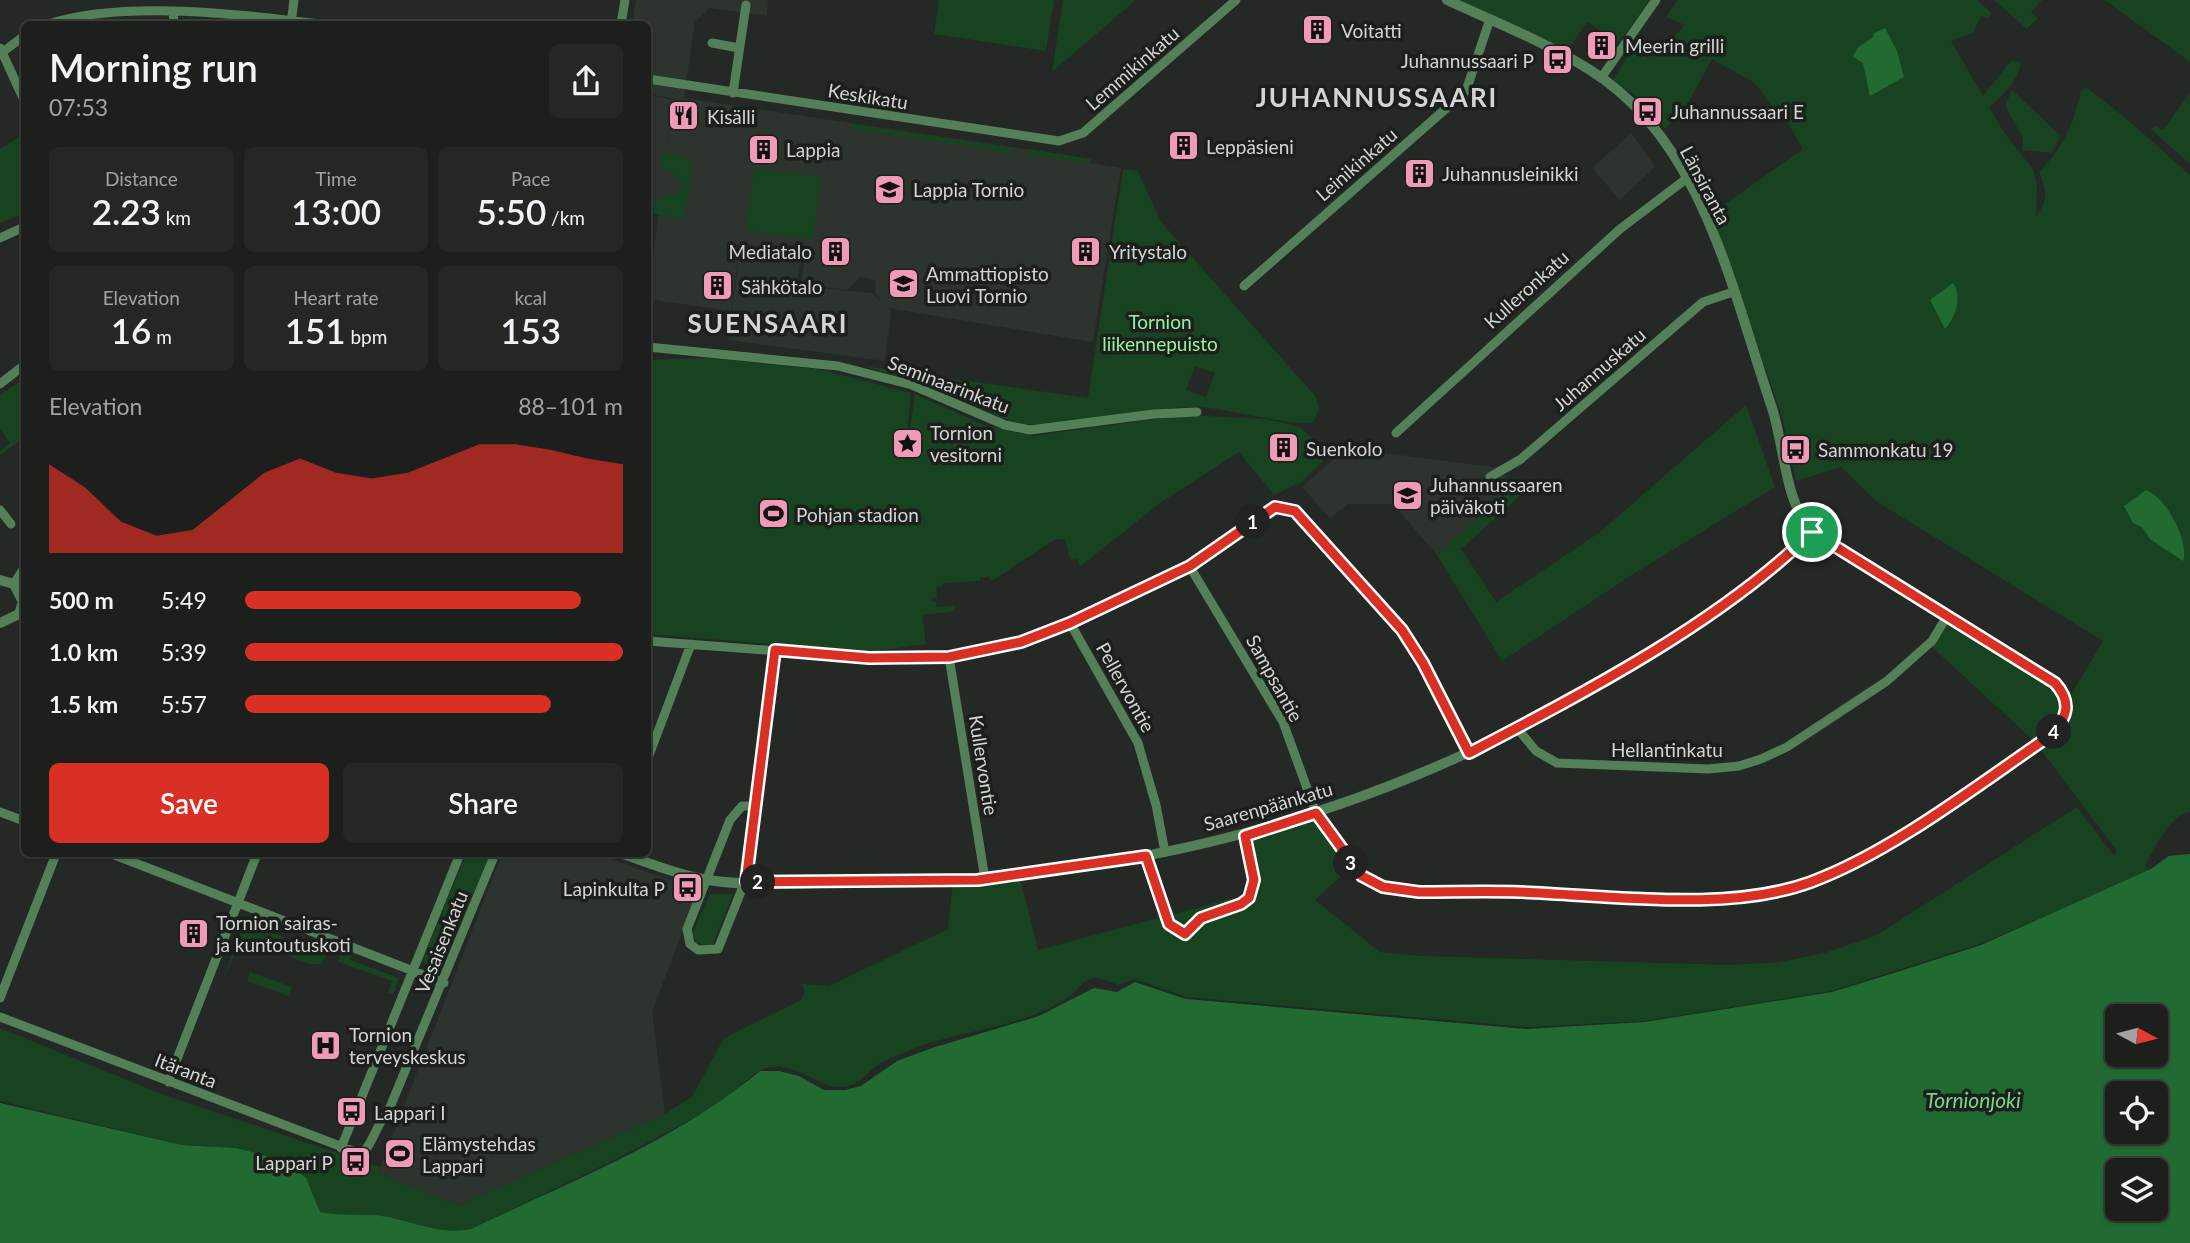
<!DOCTYPE html>
<html lang="en">
<head>
<meta charset="utf-8">
<style>
  :root { --surface:#1c1f1c; --page:#252725; --text:#f1f3f6; --muted:#a0a2a3; --line:#3a3d3b; --accent:#d93025 }
  body { margin:0; font-family:Lato,sans-serif; background:var(--page); color:var(--text); height:100vh; display:flex; flex-direction:column; font-size:26px; white-space:nowrap }
  * { box-sizing:border-box; margin:0 }
  p { font-size:23px; color:var(--muted) }
  .icon { flex:none; width:38px; height:38px; fill:none; stroke:currentColor; stroke-width:2; stroke-linecap:round; stroke-linejoin:round }
  .map { position:relative; flex:1; overflow:hidden }
  .drawer { position:absolute; left:21px; top:21px; width:630px; height:836px; display:flex; flex-direction:column; background:var(--surface); border-radius:10px; box-shadow:0 2px 5px #0004,0 0 0 2px var(--line) }
  .drawer>* { flex:none }
  .needle { width:46px; rotate:97deg }
  .fabs { position:absolute; left:2105px; top:1004px; display:grid; gap:14px }
  .fabs a { display:grid; place-items:center; width:63px; height:63px; border-radius:10px; background:var(--surface); box-shadow:0 2px 5px #0004,0 0 0 2px var(--line); font-size:35px }
  .pin { position:absolute; display:grid; place-items:center; width:60px; height:60px; color:#fff; margin:-30px; border:4px solid #fff; border-radius:50%; box-shadow:0 2px 7px #0007 }
  .km { position:absolute; width:35px; height:35px; margin:-18px; border-radius:50%; background:#222; color:#fff; font-size:19px; line-height:35px; text-align:center }
  .round { display:grid; place-items:center; flex:none; width:74px; height:74px; border-radius:10px; background:var(--page) }
  .headline { display:flex; align-items:center; justify-content:space-between; height:119px; padding:0 28px }
  h1 { font-size:38px; font-weight:600; line-height:52px }
  .metrics { display:grid; grid-template-columns:repeat(3,1fr); gap:10px; height:119px; padding:7px 28px }
  .metrics div { display:grid; align-content:center; border-radius:10px; background:var(--page); text-align:center }
  .metrics b { font-size:35px; font-weight:600 }
  .metrics small { font-size:19px; font-weight:400 }
  .metrics p { font-size:19px }
  .chart { height:196px; padding:14px 28px }
  .chart p { display:flex; justify-content:space-between }
  .chart svg { width:100%; height:126px; margin-top:7px; fill:var(--accent); opacity:.7 }
  .action { display:flex; gap:14px; margin-top:auto; padding:14px 28px }
  .action a { flex:1; height:80px; border-radius:10px; background:var(--accent); color:#fff; font-size:28px; font-weight:600; line-height:80px; text-align:center }
  .action a+a { background:var(--page); color:var(--text) }
  ul { padding:0 28px; list-style:none; font-size:23px }
  li { display:grid; grid-template-columns:112px 84px 1fr; align-items:center; height:52px }
  li i { height:18px; border-radius:9px; background:var(--accent) }
  .map>svg:first-child { display:block }
  .built { fill:#2c342d }
  .green { fill:#184320; fill-rule:evenodd }
  .water { fill:#216a31; fill-rule:evenodd }
  .lines { fill:none; stroke-linecap:round; stroke-linejoin:round }
  .minor { stroke:#538059; stroke-width:9 }
  .tertiary { stroke:#538059; stroke-width:10 }
  .route-casing { stroke:#fff; stroke-width:14 }
  .route { stroke:#d93025; stroke-width:9 }
  .labels { text-anchor:middle; dominant-baseline:central; stroke-width:7; stroke-linejoin:round; paint-order:stroke }
  .poi-label { font-size:19px; fill:#d3d5d3; stroke:#1c1f1c; text-anchor:start }
  .street-label { font-size:19px; fill:#d3d5d3; stroke:#1c1f1c }
  .park-label { font-size:19px; fill:#92f2a0; stroke:#1c1f1c }
  .water-label { font-size:21px; font-style:italic; fill:#79d888; stroke:#1c1f1c }
  .district-label { font-size:26px; font-weight:bold; letter-spacing:2px; fill:#d3d5d3; stroke:#1c1f1c }
</style>
</head>
<body>
<div class="map">
<svg width="2190" height="1243" viewBox="0 0 2190 1243">
  <rect width="100%" height="100%" fill="#252925"/>
  <path class="built" d="M 636,0 L 768,0 L 767,16 L 710,8 L 695,22 L 684,98 L 1091,159 L 1091,163 L 1121,168 L 1093,342 L 888,308 L 891,312 L 885,361 L 728,340 L 740,252 L 800,261 L 797,286 L 872,293 L 881,301 L 875,292 L 876,280 L 860,277 L 847,290 L 801,283 L 805,259 L 739,249 L 731,311 L 648,299 L 659,209 L 648,207 L 648,95 L 674,100 L 667,149 L 675,99 L 648,94 L 648,24 L 632,24 Z
    M 1631,133 L 1655,167 L 1620,200 L 1592,168 Z
    M 1346,448 L 1499,468 L 1514,486 L 1437,555 L 1393,504 L 1348,504 L 1330,518 L 1302,487 Z
    M 502,854 L 597,854 L 698,890 L 652,1012 L 665,1114 L 459,1205 L 378,1173 Z"/>
  <path class="green" d="M 939,0 L 1054,0 L 1046,51 L 934,34 Z
    M 1063,0 L 1136,0 L 1052,72 Z
    M 1457,0 L 1651,0 L 1619,42 L 1587,22 L 1567,51 Z
    M 1678,0 L 1978,0 L 1992,14 L 1988,18 L 1981,16 L 1973,33 L 1951,41 L 1983,96 L 2011,61 L 2020,62 C 2021,77 2001,99 1989,107 L 2005,134 L 2033,169 L 2037,186 L 2036,216 C 2049,201 2046,189 2039,172 C 2063,148 2073,125 2081,91 L 2086,87 L 2128,120 L 2190,175 L 2190,812 C 2168,816 2153,850 2144,869 L 2151,867 L 2142,875 L 1980,944 L 1832,991 L 1644,1021 L 1527,1027 L 1186,997 L 1134,979 L 1118,985 C 1082,968 1088,985 1064,1000 C 1016,1030 953,1030 903,1053 C 895,1056 886,1060 879,1064 C 870,1070 863,1080 854,1084 C 822,1099 794,1052 759,1071 C 745,1079 736,1094 722,1102 C 641,1149 556,1188 471,1229 C 436,1236 408,1218 374,1215 C 356,1214 337,1216 319,1212 L 311,1189 L 236,1148 L 182,1145 L 0,1101 L 0,1028 L 164,1095 L 380,1167 L 378,1173 L 459,1205 L 665,1114 L 692,1097 L 724,1038 L 801,1000 L 805,991 L 802,984 L 829,986 L 948,929 L 953,881 L 1018,870 L 1038,950 L 1245,895 L 1249,880 L 1240,833 L 1320,811 L 1356,862 L 1315,900 L 1380,952 L 1419,956 L 1731,965 L 1780,962 L 1825,953 L 1877,935 L 2077,807 L 2114,856 L 2117,851 L 2035,742 L 1931,646 L 1948,621 L 2071,695 L 2103,641 L 1876,501 L 1841,467 L 1796,481 L 1782,416 L 1711,214 L 1803,149 L 1788,123 L 1772,107 L 1755,83 L 1712,59 L 1686,107 L 1665,129 L 1651,107 L 1613,80 L 1638,40 L 1646,40 L 1663,49 L 1685,25 L 1666,17 Z
    M 1994,0 L 2042,0 L 2031,12 L 2038,18 L 2027,29 Z
    M 2105,0 L 2190,0 L 2190,62 Z
    M 2012,90 L 2060,135 L 2052,153 L 2022,150 L 2023,138 L 2005,106 Z
    M 2190,93 L 2190,164 L 2151,129 L 2156,126 L 2163,130 Z
    M 852,124 L 1011,148 L 1010,153 L 851,128 Z
    M 24,134 L 24,213 L 0,223 L 0,149 Z
    M 1028,149 L 1091,159 L 1090,163 L 1027,154 Z
    M 662,152 L 692,159 L 685,218 L 653,214 L 655,201 L 678,193 L 683,186 L 679,178 L 660,166 Z
    M 754,168 L 821,177 L 813,239 L 746,230 Z
    M 1123,169 L 1138,171 L 1161,222 L 1316,397 L 1319,410 L 1313,422 C 1301,428 1220,407 1198,407 C 1141,406 1077,433 1024,424 C 998,420 974,403 950,394 C 922,383 892,375 864,366 L 1088,398 ZM 1195,366 L 1215,373 L 1206,397 L 1186,390 Z
    M 708,358 L 818,369 L 911,393 L 907,434 L 902,444 L 906,449 L 912,446 L 913,440 L 909,434 L 915,394 L 984,425 L 1032,436 L 1185,415 L 1267,419 L 1299,427 L 1322,446 L 1322,462 L 1301,482 L 1274,495 L 1239,452 L 1160,503 L 1082,565 L 1079,566 L 1078,559 L 1070,560 L 1065,539 L 1054,540 L 995,579 L 990,580 L 989,577 L 980,578 L 980,581 L 943,583 L 943,586 L 936,587 L 937,597 L 932,598 L 932,601 L 935,601 L 937,607 L 955,606 L 955,611 L 922,615 L 926,644 L 869,652 L 648,634 L 648,360 Z
    M 19,382 L 24,382 L 21,389 L 24,394 L 24,438 L 0,455 L 0,451 L 10,443 L 0,428 L 0,395 Z
    M 1746,405 L 1775,487 L 1630,576 L 1502,661 L 1437,555 L 1514,486 L 1522,494 L 1461,549 L 1496,602 L 1600,532 Z
    M 466,854 L 490,854 L 440,972 L 422,962 Z
    M 710,894 L 733,894 L 713,944 L 706,947 L 696,942 L 692,934 Z
    M 245,922 L 326,954 L 322,964 L 309,964 L 242,938 L 222,982 Z
    M 344,946 L 354,950 L 350,960 L 399,978 L 393,994 L 388,993 L 392,981 L 338,962 Z
    M 250,972 L 292,987 L 289,996 L 247,981 Z"/>
  <path class="water" d="M 1885,28 L 1897,51 L 1904,77 L 1870,96 L 1863,63 L 1853,57 L 1857,48 L 1873,37 L 1874,33 Z
    M 1953,283 C 1963,297 1955,318 1945,329 L 1930,300 Z
    M 2146,490 C 2166,497 2190,542 2183,561 L 2150,539 L 2142,527 L 2133,523 L 2124,506 Z
    M 2190,854 L 2190,1243 L 0,1243 L 0,1103 L 182,1145 L 236,1148 L 286,1161 L 306,1178 L 320,1212 C 338,1216 356,1214 374,1215 C 408,1218 436,1236 471,1229 C 569,1182 676,1141 760,1071 L 779,1071 L 799,1076 L 824,1090 L 845,1090 L 861,1086 L 897,1061 L 932,1048 L 1039,1016 L 1094,988 L 1117,992 L 1135,982 L 1186,999 L 1526,1029 L 1645,1022 L 1832,992 L 1894,973 L 1981,945 L 2151,869 L 2169,856 ZM 2118,1017 L 2156,1017 L 2156,1055 L 2118,1055 ZM 2118,1094 L 2156,1094 L 2156,1132 L 2118,1132 ZM 2118,1171 L 2156,1171 L 2156,1209 L 2118,1209 Z"/>
  <g class="lines">
    <path class="minor" d="M 173,11 L 174,24
      M 49,24 C 122,0 242,14 320,24
      M 291,24 L 294,0
      M 621,24 L 625,0
      M 712,43 L 739,48
      M 0,48 L 24,100
      M 0,54 L 24,36
      M 1601,78 L 1656,0
      M 648,79 L 1059,141 L 1083,133 L 1236,0
      M 733,93 L 746,5
      M 0,238 L 24,227
      M 1244,286 L 1466,91 L 1490,19
      M 648,347 L 838,366 L 912,385 L 1005,425 L 1030,430 L 1154,414 L 1197,412
      M 0,384 L 24,365
      M 1396,433 L 1620,229 L 1686,179
      M 1490,477 L 1521,459 L 1703,302 L 1733,292
      M 0,510 L 11,524
      M 1190,567 L 1283,722 L 1316,813 L 1339,849 L 1362,876 L 1383,887 L 1419,892 L 1717,898 L 1760,895 L 1808,883 L 1846,867 L 1949,805 L 2051,735 C 2068,717 2072,702 2055,683 L 1812,532
      M 14,584 L 24,568
      M 1070,623 L 1138,743 L 1156,805 L 1165,852
      M 648,641 L 869,658 L 949,657 L 1021,642 L 1139,592 L 1190,567 L 1275,507 L 1295,511 L 1402,630 L 1423,663 L 1469,753
      M 949,657 L 985,879
      M 1517,728 L 1536,751 L 1557,763 L 1708,769 L 1739,766 L 1761,759 L 1787,747 L 1887,681 L 1932,641 L 1947,616
      M 648,758 L 691,644
      M 756,806 L 742,806 L 730,820 L 687,929 L 690,944 L 698,950 L 718,949 L 748,874 L 775,650
      M 0,812 L 24,821
      M 112,854 L 444,983
      M 1146,856 L 1169,924 L 1175,930 L 1189,933 L 1201,918 L 1241,904 L 1249,898 L 1254,880 L 1245,836
      M 0,998 L 56,854
      M 0,1017 L 361,1154 C 373,1145 376,1124 388,1112 L 495,854
      M 168,1082 L 257,854
      M 341,1148 L 460,854"/>
    <path class="tertiary" d="M 0,580 L 14,584 L 23,602 L 19,614 L 0,623
      M 623,854 C 649,863 675,874 703,879 C 749,888 815,882 863,882 C 1073,882 1276,841 1467,753 C 1510,734 1551,709 1592,686 C 1669,643 1748,594 1812,532 C 1784,500 1785,448 1772,408 C 1732,291 1703,140 1590,70 C 1545,42 1495,22 1447,0"/>
  </g>
  <g class="lines">
    <defs>
      <path id="route" d="M 1275,507 L 1295,511 L 1402,630 L 1423,663 L 1469,753 C 1584,693 1719,623 1812,532 L 2055,683 C 2072,702 2068,717 2051,735 C 1979,784 1892,852 1811,882 C 1728,913 1608,895 1520,892 C 1486,891 1453,892 1419,892 L 1383,887 L 1362,876 L 1316,813 L 1245,836 L 1254,880 L 1249,898 L 1241,904 L 1201,918 L 1185,934 L 1169,924 L 1146,856 L 978,880 L 746,882 L 775,650 L 869,658 L 949,657 L 1021,642 L 1070,623 L 1190,566 Z"/>
    </defs>
    <use href="#route" class="route-casing"/>
    <use href="#route" class="route"/>
  </g>
  <defs>
    <symbol id="building-square" viewBox="-11 -11 22 22"><rect x="-9" y="-9" width="18" height="18" rx="4" fill="#ef9ab7" stroke="#1c1f1c"/><path d="M-4-6H4V6H1V3H-1V6H-4ZM-2.5-4.3h1.7v1.8h-1.7ZM.8-4.3h1.7v1.8H.8ZM-2.5-1h1.7V.8h-1.7ZM.8-1h1.7V.8H.8Z" fill="#111"/></symbol>
    <symbol id="bus-square" viewBox="-11 -11 22 22"><rect x="-9" y="-9" width="18" height="18" rx="4" fill="#ef9ab7" stroke="#1c1f1c"/><path d="M-5-6H5V4H4V6H2V4H-2V6H-4V4H-5ZM-3.5-4V0h7V-4ZM-3.5 1.2v1.5H-2V1.2ZM2 1.2v1.5H3.5V1.2Z" fill="#111"/></symbol>
    <symbol id="restaurant-square" viewBox="-11 -11 22 22"><rect x="-9" y="-9" width="18" height="18" rx="4" fill="#ef9ab7" stroke="#1c1f1c"/><path d="M-5-6h1v4h1v-4h1v4h1v-4h1v5L-1.5 .5V6h-2V.5L-5-1ZM5-6V6H3V1.5H1.5Q1.5-4 5-6Z" fill="#111"/></symbol>
    <symbol id="school-square" viewBox="-11 -11 22 22"><rect x="-9" y="-9" width="18" height="18" rx="4" fill="#ef9ab7" stroke="#1c1f1c"/><path d="M0-5L7-2L0 1L-7-2ZM-4 1L0 2.5L4 1V4Q0 6-4 4Z" fill="#111"/></symbol>
    <symbol id="sight-square" viewBox="-11 -11 22 22"><rect x="-9" y="-9" width="18" height="18" rx="4" fill="#ef9ab7" stroke="#1c1f1c"/><path d="M0-6L1.8-2.2L6-1.7L2.9 1.2L3.7 5.4L0 3.3L-3.7 5.4L-2.9 1.2L-6-1.7L-1.8-2.2Z" fill="#111"/></symbol>
    <symbol id="stadium-square" viewBox="-11 -11 22 22"><rect x="-9" y="-9" width="18" height="18" rx="4" fill="#ef9ab7" stroke="#1c1f1c"/><path d="M0-5a6.5 5 0 1 0 0 10a6.5 5 0 1 0 0-10ZM-3.5-1.8h7v3.6h-7Z" fill="#111"/></symbol>
    <symbol id="hospital-square" viewBox="-11 -11 22 22"><rect x="-9" y="-9" width="18" height="18" rx="4" fill="#ef9ab7" stroke="#1c1f1c"/><path d="M-5-5h3v3.5h4V-5h3V5h-3V1.5h-4V5h-3Z" fill="#111"/></symbol>
  </defs>
  <g fill-rule="evenodd">
    <use href="#building-square" x="1300" y="12" width="35" height="35"/>
    <use href="#building-square" x="1584" y="28" width="35" height="35"/>
    <use href="#bus-square" x="1540" y="42" width="35" height="35"/>
    <use href="#bus-square" x="1630" y="94" width="35" height="35"/>
    <use href="#restaurant-square" x="666" y="98" width="35" height="35"/>
    <use href="#building-square" x="1166" y="128" width="35" height="35"/>
    <use href="#building-square" x="746" y="132" width="35" height="35"/>
    <use href="#building-square" x="1402" y="156" width="35" height="35"/>
    <use href="#school-square" x="872" y="172" width="35" height="35"/>
    <use href="#building-square" x="818" y="234" width="35" height="35"/>
    <use href="#building-square" x="1068" y="234" width="35" height="35"/>
    <use href="#school-square" x="886" y="266" width="35" height="35"/>
    <use href="#building-square" x="700" y="268" width="35" height="35"/>
    <use href="#sight-square" x="890" y="426" width="35" height="35"/>
    <use href="#building-square" x="1266" y="430" width="35" height="35"/>
    <use href="#bus-square" x="1778" y="432" width="35" height="35"/>
    <use href="#school-square" x="1390" y="478" width="35" height="35"/>
    <use href="#stadium-square" x="756" y="496" width="35" height="35"/>
    <use href="#bus-square" x="670" y="870" width="35" height="35"/>
    <use href="#building-square" x="176" y="916" width="35" height="35"/>
    <use href="#hospital-square" x="308" y="1028" width="35" height="35"/>
    <use href="#bus-square" x="334" y="1094" width="35" height="35"/>
    <use href="#stadium-square" x="382" y="1136" width="35" height="35"/>
    <use href="#bus-square" x="338" y="1144" width="35" height="35"/>
  </g>
  <g class="labels">
    <g class="poi-label">
      <text x="1341" y="30">Voitatti</text>
      <text x="1625" y="45">Meerin grilli</text>
      <text x="1534" y="60" text-anchor="end">Juhannussaari P</text>
      <text x="1671" y="111">Juhannussaari E</text>
      <text x="707" y="116">Kisälli</text>
      <text x="1206" y="146">Leppäsieni</text>
      <text x="786" y="149">Lappia</text>
      <text x="1442" y="173">Juhannusleinikki</text>
      <text x="913" y="189">Lappia Tornio</text>
      <text x="812" y="251" text-anchor="end">Mediatalo</text>
      <text x="1109" y="251">Yritystalo</text>
      <text x="926" y="273">Ammattiopisto<tspan x="926" dy="22">Luovi Tornio</tspan></text>
      <text x="741" y="286">Sähkötalo</text>
      <text x="930" y="432">Tornion<tspan x="930" dy="22">vesitorni</tspan></text>
      <text x="1306" y="448">Suenkolo</text>
      <text x="1818" y="449">Sammonkatu 19</text>
      <text x="1430" y="484">Juhannussaaren<tspan x="1430" dy="22">päiväkoti</tspan></text>
      <text x="796" y="514">Pohjan stadion</text>
      <text x="665" y="888" text-anchor="end">Lapinkulta P</text>
      <text x="216" y="922">Tornion sairas-<tspan x="216" dy="22">ja kuntoutuskoti</tspan></text>
      <text x="349" y="1034">Tornion<tspan x="349" dy="22">terveyskeskus</tspan></text>
      <text x="374" y="1112">Lappari I</text>
      <text x="422" y="1143">Elämystehdas<tspan x="422" dy="22">Lappari</tspan></text>
      <text x="333" y="1162" text-anchor="end">Lappari P</text>
    </g>
    <g class="street-label">
      <text transform="translate(1132 68) rotate(-41)">Lemmikinkatu</text>
      <text transform="translate(868 96) rotate(9)">Keskikatu</text>
      <text transform="translate(1356 164) rotate(-41)">Leinikinkatu</text>
      <text transform="translate(1706 185) rotate(62)">Länsiranta</text>
      <text transform="translate(1526 289) rotate(-42)">Kulleronkatu</text>
      <text transform="translate(1599 369) rotate(-41)">Juhannuskatu</text>
      <text transform="translate(949 384) rotate(21)">Seminaarinkatu</text>
      <text transform="translate(1275 678) rotate(61)">Sampsantie</text>
      <text transform="translate(1126 687) rotate(61)">Pellervontie</text>
      <text x="1667" y="749">Hellantinkatu</text>
      <text transform="translate(984 765) rotate(81)">Kullervontie</text>
      <text transform="translate(1268 806) rotate(-16)">Saarenpäänkatu</text>
      <text transform="translate(441 942) rotate(-68)">Vesaisenkatu</text>
      <text transform="translate(186 1070) rotate(21)">Itäranta</text>
    </g>
    <g class="park-label">
      <text x="1160" y="321">Tornion<tspan x="1160" dy="22">liikennepuisto</tspan></text>
    </g>
    <g class="water-label">
      <text x="1973" y="1099">Tornionjoki</text>
    </g>
    <g class="district-label">
      <text x="1377" y="97">JUHANNUSSAARI</text>
      <text x="768" y="323">SUENSAARI</text>
    </g>
  </g>
</svg>
<div class="fabs">
<a><svg class="needle" viewBox="-14 -14 28 28"><path d="M0-13l5 13h-10z" fill="#e53935"/><path d="M0 13l5-13h-10z" fill="#a0a2a3"/></svg></a>
<a><svg class="icon" aria-label="locate" viewBox="0 0 24 24"><circle cx="12" cy="12" r="6"/><path d="M12 2v4M12 18v4M2 12h4M18 12h4"/></svg></a>
<a><svg class="icon" aria-label="layers" viewBox="0 0 24 24"><path d="M12 4l9 5-9 5-9-5zM3 14l9 5 9-5"/></svg></a>
</div>
<div class="pin" style="left:1812px;top:532px;background:#1e9e55"><svg class="icon" aria-label="arrive" viewBox="0 0 24 24"><path d="M6 21V4h12l-3 4 3 4H6"/></svg></div>
<b class="km" style="left:1253px;top:522px">1</b>
<b class="km" style="left:758px;top:882px">2</b>
<b class="km" style="left:1351px;top:863px">3</b>
<b class="km" style="left:2054px;top:732px">4</b>
<section class="drawer">
<div class="headline"><div><h1>Morning run</h1><p>07:53</p></div><a class="round"><svg class="icon" aria-label="share" viewBox="0 0 24 24"><path d="M12 15V3M7 8l5-5 5 5M5 13v7h14v-7"/></svg></a></div>
<div class="metrics">
<div><p>Distance</p><b>2.23<small> km</small></b></div>
<div><p>Time</p><b>13:00</b></div>
<div><p>Pace</p><b>5:50<small> /km</small></b></div>
</div>
<div class="metrics">
<div><p>Elevation</p><b>16<small> m</small></b></div>
<div><p>Heart rate</p><b>151<small> bpm</small></b></div>
<div><p>kcal</p><b>153</b></div>
</div>
<div class="chart"><p><span>Elevation</span>88–101 m</p>
<svg viewBox="0 0 160 44" preserveAspectRatio="none"><path d="M0 44V13L10 21L20 33L30 38L40 36L50 26L60 16L70 11L80 16L90 18L100 16L110 11L120 6L130 6L140 8L150 11L160 13V44z"/></svg>
</div>
<ul>
<li><b>500 m</b>5:49<i style="width:89%"></i></li>
<li><b>1.0 km</b>5:39<i style="width:100%"></i></li>
<li><b>1.5 km</b>5:57<i style="width:81%"></i></li>
</ul>
<div class="action"><a>Save</a><a>Share</a></div>
</section>
</div>
</body>
</html>
